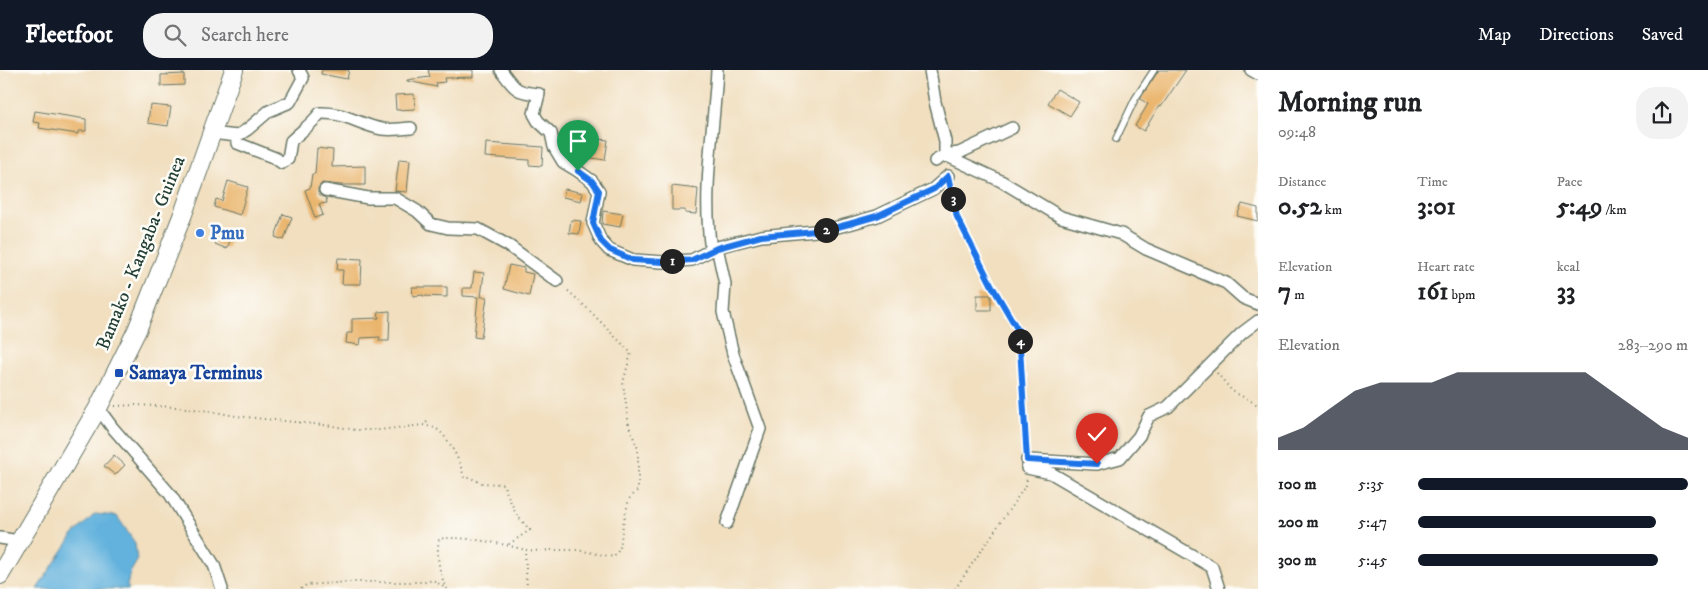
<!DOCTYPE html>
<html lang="en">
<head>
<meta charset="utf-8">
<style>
  :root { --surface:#fff; --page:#f2f2f2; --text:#202124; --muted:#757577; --accent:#111827 }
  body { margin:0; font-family:"IM FELL DW Pica",serif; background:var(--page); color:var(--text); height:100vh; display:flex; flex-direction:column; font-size:19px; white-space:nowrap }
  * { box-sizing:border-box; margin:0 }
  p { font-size:16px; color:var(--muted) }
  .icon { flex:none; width:28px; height:28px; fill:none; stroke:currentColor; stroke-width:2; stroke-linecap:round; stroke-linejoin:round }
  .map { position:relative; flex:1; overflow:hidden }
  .panel { display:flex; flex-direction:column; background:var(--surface); width:450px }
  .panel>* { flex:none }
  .pin { position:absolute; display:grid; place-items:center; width:42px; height:42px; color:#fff; margin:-51px -21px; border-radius:50% 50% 50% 0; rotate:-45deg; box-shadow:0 0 5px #0007 }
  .pin .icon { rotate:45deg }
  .km { position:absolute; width:25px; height:25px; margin:-12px; border-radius:50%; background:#222; color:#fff; font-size:14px; line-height:25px; text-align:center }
  .round { display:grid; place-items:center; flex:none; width:52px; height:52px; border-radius:20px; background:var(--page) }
  .overview { display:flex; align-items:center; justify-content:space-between; height:85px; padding:0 20px }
  h1 { font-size:28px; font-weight:700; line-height:38px }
  .stats { display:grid; grid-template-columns:repeat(3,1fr); gap:8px; height:85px; padding:5px 20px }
  .stats div { display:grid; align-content:center }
  .stats b { font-size:25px; font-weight:700 }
  .stats small { font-size:14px; font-weight:400 }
  .stats p { font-size:14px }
  .chart { height:140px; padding:10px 20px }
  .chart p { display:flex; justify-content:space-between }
  .chart svg { width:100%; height:90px; margin-top:5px; fill:var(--accent); opacity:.7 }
  ul { padding:0 20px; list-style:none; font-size:16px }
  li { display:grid; grid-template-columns:80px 60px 1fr; align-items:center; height:38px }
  li i { height:12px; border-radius:6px; background:var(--accent) }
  header { display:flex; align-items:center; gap:30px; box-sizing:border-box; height:70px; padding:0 25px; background:var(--accent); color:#fff }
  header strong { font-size:24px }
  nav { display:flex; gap:28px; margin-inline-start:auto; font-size:18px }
  .search { width:350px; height:45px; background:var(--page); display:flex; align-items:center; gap:12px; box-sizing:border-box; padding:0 18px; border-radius:20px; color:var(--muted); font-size:19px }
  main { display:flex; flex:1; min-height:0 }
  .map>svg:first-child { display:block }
  .water { fill:#64b2dd; stroke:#427888 }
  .building { fill:#eab56d }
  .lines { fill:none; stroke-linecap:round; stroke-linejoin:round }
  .service-casing { stroke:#687665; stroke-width:8 }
  .minor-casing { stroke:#687665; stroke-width:14 }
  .primary-casing { stroke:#687665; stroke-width:20 }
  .path { stroke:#687665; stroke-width:2; stroke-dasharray:1 4; stroke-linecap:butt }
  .service { stroke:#fff; stroke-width:5.5 }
  .minor { stroke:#fff; stroke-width:11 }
  .primary { stroke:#fff; stroke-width:18 }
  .route-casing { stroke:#fff; stroke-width:10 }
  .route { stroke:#1a73e8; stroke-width:6 }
  .shop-dot { fill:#3f7fe0; stroke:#fdfcf7; stroke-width:2 }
  .transit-dot { fill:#1a4fb4; stroke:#fdfcf7; stroke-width:2 }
  .labels { text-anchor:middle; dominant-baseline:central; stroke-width:5; stroke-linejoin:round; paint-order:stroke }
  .shop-label { font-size:19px; font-weight:bold; fill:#366cbe; stroke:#fdfcf7; text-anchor:start }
  .street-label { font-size:19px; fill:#1f3d34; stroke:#fdfcf7 }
  .transit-label { font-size:19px; font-weight:bold; fill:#164399; stroke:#fdfcf7; text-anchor:start }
</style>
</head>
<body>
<header>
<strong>Fleetfoot</strong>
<div class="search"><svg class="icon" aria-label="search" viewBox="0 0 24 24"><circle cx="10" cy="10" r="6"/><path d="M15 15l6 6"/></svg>Search here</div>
<nav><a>Map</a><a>Directions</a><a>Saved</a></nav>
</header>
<main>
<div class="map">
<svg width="1258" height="519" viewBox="0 0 1258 519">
  <rect width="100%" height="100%" fill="#fdfcf7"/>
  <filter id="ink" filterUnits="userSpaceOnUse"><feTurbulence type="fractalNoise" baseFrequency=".02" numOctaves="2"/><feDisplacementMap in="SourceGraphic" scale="10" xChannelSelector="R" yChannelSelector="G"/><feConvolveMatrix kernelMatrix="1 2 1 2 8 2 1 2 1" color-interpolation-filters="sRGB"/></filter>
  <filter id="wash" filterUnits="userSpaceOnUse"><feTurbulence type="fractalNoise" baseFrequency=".0096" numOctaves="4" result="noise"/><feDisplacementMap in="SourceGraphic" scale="20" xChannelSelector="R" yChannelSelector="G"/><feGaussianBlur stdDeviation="1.12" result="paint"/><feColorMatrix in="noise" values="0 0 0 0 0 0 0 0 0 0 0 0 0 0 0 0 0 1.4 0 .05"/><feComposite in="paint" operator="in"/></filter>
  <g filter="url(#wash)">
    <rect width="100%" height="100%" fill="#f1dfc0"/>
    <path class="water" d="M 95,444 L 117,446 L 135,473 L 137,491 L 130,503 L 127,516 L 129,519 L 37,519 L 73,465 Z"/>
    <g id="blocks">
      <path class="building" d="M 322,0 L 349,0 L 347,9 L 321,4 Z
        M 428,0 L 473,0 L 473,7 L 444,8 L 445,12 L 436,13 L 437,17 L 407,11 L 407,10 L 430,7 Z
        M 1159,0 L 1186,0 L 1161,37 L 1159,36 L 1144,61 L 1135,56 L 1148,34 L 1140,29 Z
        M 184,4 L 184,15 L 161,16 L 161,5 Z
        M 1057,19 L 1079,32 L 1070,46 L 1048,33 Z
        M 414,24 L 415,39 L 396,40 L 395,25 Z
        M 150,35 L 171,37 L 168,56 L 148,53 Z
        M 35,41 L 86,49 L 86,61 L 78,61 L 78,64 L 39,58 L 40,53 L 33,52 Z
        M 599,69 L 608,70 L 605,90 L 572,85 L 573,76 L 597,79 Z
        M 486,73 L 543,77 L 542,96 L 529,95 L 529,90 L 485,87 Z
        M 317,78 L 333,80 L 332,97 L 365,96 L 365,115 L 340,115 L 322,113 L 318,118 L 318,122 L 321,126 L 326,128 L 327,133 L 319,134 L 323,145 L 315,148 L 305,120 L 310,118 L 312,104 L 315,104 Z
        M 399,89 L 410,90 L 407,122 L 395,121 Z
        M 228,111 L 248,117 L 240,145 L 214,137 L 216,129 L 222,131 Z
        M 672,116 L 698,119 L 696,144 L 685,143 L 685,140 L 672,140 Z
        M 565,119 L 583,123 L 581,131 L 563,127 Z
        M 1242,134 L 1258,138 L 1258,151 L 1237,146 Z
        M 603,141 L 623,144 L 620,157 L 602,154 Z
        M 283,144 L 292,147 L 284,170 L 275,167 Z
        M 571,150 L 581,151 L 579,164 L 569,163 Z
        M 218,164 L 231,168 L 227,179 L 215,174 Z
        M 338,188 L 362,189 L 361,214 L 342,214 L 343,200 L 337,200 Z
        M 509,195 L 524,198 L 524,202 L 533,204 L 529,226 L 504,219 Z
        M 474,202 L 484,203 L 481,227 L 487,227 L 481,268 L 474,267 L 478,227 L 463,226 L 463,218 L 472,218 Z
        M 412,217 L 447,217 L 447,227 L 423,226 L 423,225 L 413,226 Z
        M 977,225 L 991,225 L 991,240 L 977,240 Z
        M 390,241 L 389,271 L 379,271 L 380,267 L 361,268 L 360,275 L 346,273 L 347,263 L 352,263 L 352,249 L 379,248 L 378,242 Z
        M 114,385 L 125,395 L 115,405 L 104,396 Z"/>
    </g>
  </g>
  <g filter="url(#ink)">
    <use href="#blocks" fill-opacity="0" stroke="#687665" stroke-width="1"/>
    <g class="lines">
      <defs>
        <path id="service" d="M 1116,69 L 1135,29 L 1154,0"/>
        <path id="minor" d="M 501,0 C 515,19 515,22 539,24 L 534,44 L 538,51 L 551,63 L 554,77 L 563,92 L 578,101 L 592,111 L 599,121 L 593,153 L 601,171 L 609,180 L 633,190 L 663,192 L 692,190 L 717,177 L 761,166 L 826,160 L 849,154 L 877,146 L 933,119 L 948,106
          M 930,0 L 935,32 L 945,71 L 945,85 L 935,91
          M 1251,0 L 1258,4
          M 211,63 L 237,66 L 248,59 L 269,41 L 290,32 L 303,8 L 299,0
          M 237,66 L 237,73 L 275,88 L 282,93 L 288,89 L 291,71 C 300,62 312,54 320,43 C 346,42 359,55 382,59 C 391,60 402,59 411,58
          M 945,85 L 1001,111 L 1061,147 L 1121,164 L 1146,179 L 1226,213 L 1243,228 L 1258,234
          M 945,85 L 959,83 L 1012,58
          M 325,120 L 368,128 L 395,128 L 417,141 L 431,154 L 448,158 L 478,159 L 509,176 L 557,211
          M 717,177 L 725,214 L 723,242 L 733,284 L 760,359 L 727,453
          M 711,180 C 702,121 714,60 717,0
          M 98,338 L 112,357 L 170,424 L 214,495 L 222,519
          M 1027,390 L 1097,394 L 1120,388 L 1139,366 L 1149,346 L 1168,337 L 1242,263 L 1258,251
          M 1027,398 L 1051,403 L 1212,497 L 1219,519
          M 0,468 L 19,471"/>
        <path id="primary" d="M 0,505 L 98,338 L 137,260 L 183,144 L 234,0"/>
      </defs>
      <use href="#service" class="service-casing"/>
      <use href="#minor" class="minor-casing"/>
      <use href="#primary" class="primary-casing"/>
      <path class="path" d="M 950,118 L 957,147 L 993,217 L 1019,262 L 1026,379
        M 1217,303 L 1232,321 L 1258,335
        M 115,336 L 135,335 L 177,337 L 210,341 L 236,346 L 333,356 L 356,360 L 379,360 L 423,355
        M 427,352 L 423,355 C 427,356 432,357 435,358 C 449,366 461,393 464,408 L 471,408 L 481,413 L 503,414 L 516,444 L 530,460 L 506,476
        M 301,519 L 306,515 L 349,512 L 425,512 L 433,510 L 447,519
        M 447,519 C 439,504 436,485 439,469 C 458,465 506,474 525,480
        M 527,519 L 525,480 L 542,481 L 549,480 L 577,480 L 614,487 L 620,478 L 623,454 L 629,429 L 638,420 L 638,379 L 629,356 L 623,313 L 631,283 L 589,240 L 565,218
        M 955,519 L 1026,415 L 1027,408"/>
      <use href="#service" class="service"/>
      <use href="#minor" class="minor"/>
      <use href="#primary" class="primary"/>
    </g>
  </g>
  <g class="lines" filter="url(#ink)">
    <defs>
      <path id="route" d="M 578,101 L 592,111 L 599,121 L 593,153 L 601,171 L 610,180 L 633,190 L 663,192 L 692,190 L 717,178 L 761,166 L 826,160 L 849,154 L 877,146 L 934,119 L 948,106 L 957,147 L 992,216 L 1019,262 L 1027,390 L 1097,394"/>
    </defs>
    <use href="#route" class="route-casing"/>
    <use href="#route" class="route"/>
  </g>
  <circle class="shop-dot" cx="200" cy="163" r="5"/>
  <rect class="transit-dot" x="114" y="298" width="10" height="10" rx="2.5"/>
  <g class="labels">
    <g class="shop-label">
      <text x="210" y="163">Pmu</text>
    </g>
    <g class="street-label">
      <text transform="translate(141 183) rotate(-68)">Bamako - Kangaba- Guinea</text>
    </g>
    <g class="transit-label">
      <text x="129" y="303">Samaya Terminus</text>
    </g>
  </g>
</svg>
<div class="pin" style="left:578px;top:101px;background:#1e9e55"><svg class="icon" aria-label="arrive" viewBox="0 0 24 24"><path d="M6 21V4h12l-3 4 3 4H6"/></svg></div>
<div class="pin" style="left:1097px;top:394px;background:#d93025"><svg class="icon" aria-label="check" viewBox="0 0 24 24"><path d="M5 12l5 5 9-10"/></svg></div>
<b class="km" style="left:672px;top:191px">1</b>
<b class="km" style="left:826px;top:160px">2</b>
<b class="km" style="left:953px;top:129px">3</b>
<b class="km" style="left:1020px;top:271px">4</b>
</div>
<section class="panel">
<div class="overview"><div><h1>Morning run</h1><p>09:48</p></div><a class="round"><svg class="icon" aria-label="share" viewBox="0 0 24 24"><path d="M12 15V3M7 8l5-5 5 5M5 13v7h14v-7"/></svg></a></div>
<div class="stats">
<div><p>Distance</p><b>0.52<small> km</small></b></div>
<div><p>Time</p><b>3:01</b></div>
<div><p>Pace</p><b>5:49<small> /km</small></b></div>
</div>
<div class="stats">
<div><p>Elevation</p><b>7<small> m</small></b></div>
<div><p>Heart rate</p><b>161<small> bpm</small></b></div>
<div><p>kcal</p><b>33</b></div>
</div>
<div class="chart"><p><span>Elevation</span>283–290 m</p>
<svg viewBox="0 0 160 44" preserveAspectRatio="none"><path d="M0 44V38L10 33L20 24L30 15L40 11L50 11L60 11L70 6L80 6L90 6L100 6L110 6L120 6L130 15L140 24L150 33L160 38V44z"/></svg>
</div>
<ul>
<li><b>100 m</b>5:35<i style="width:100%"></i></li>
<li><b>200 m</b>5:47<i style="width:88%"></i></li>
<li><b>300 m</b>5:45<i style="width:89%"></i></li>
</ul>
</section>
</main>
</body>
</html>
